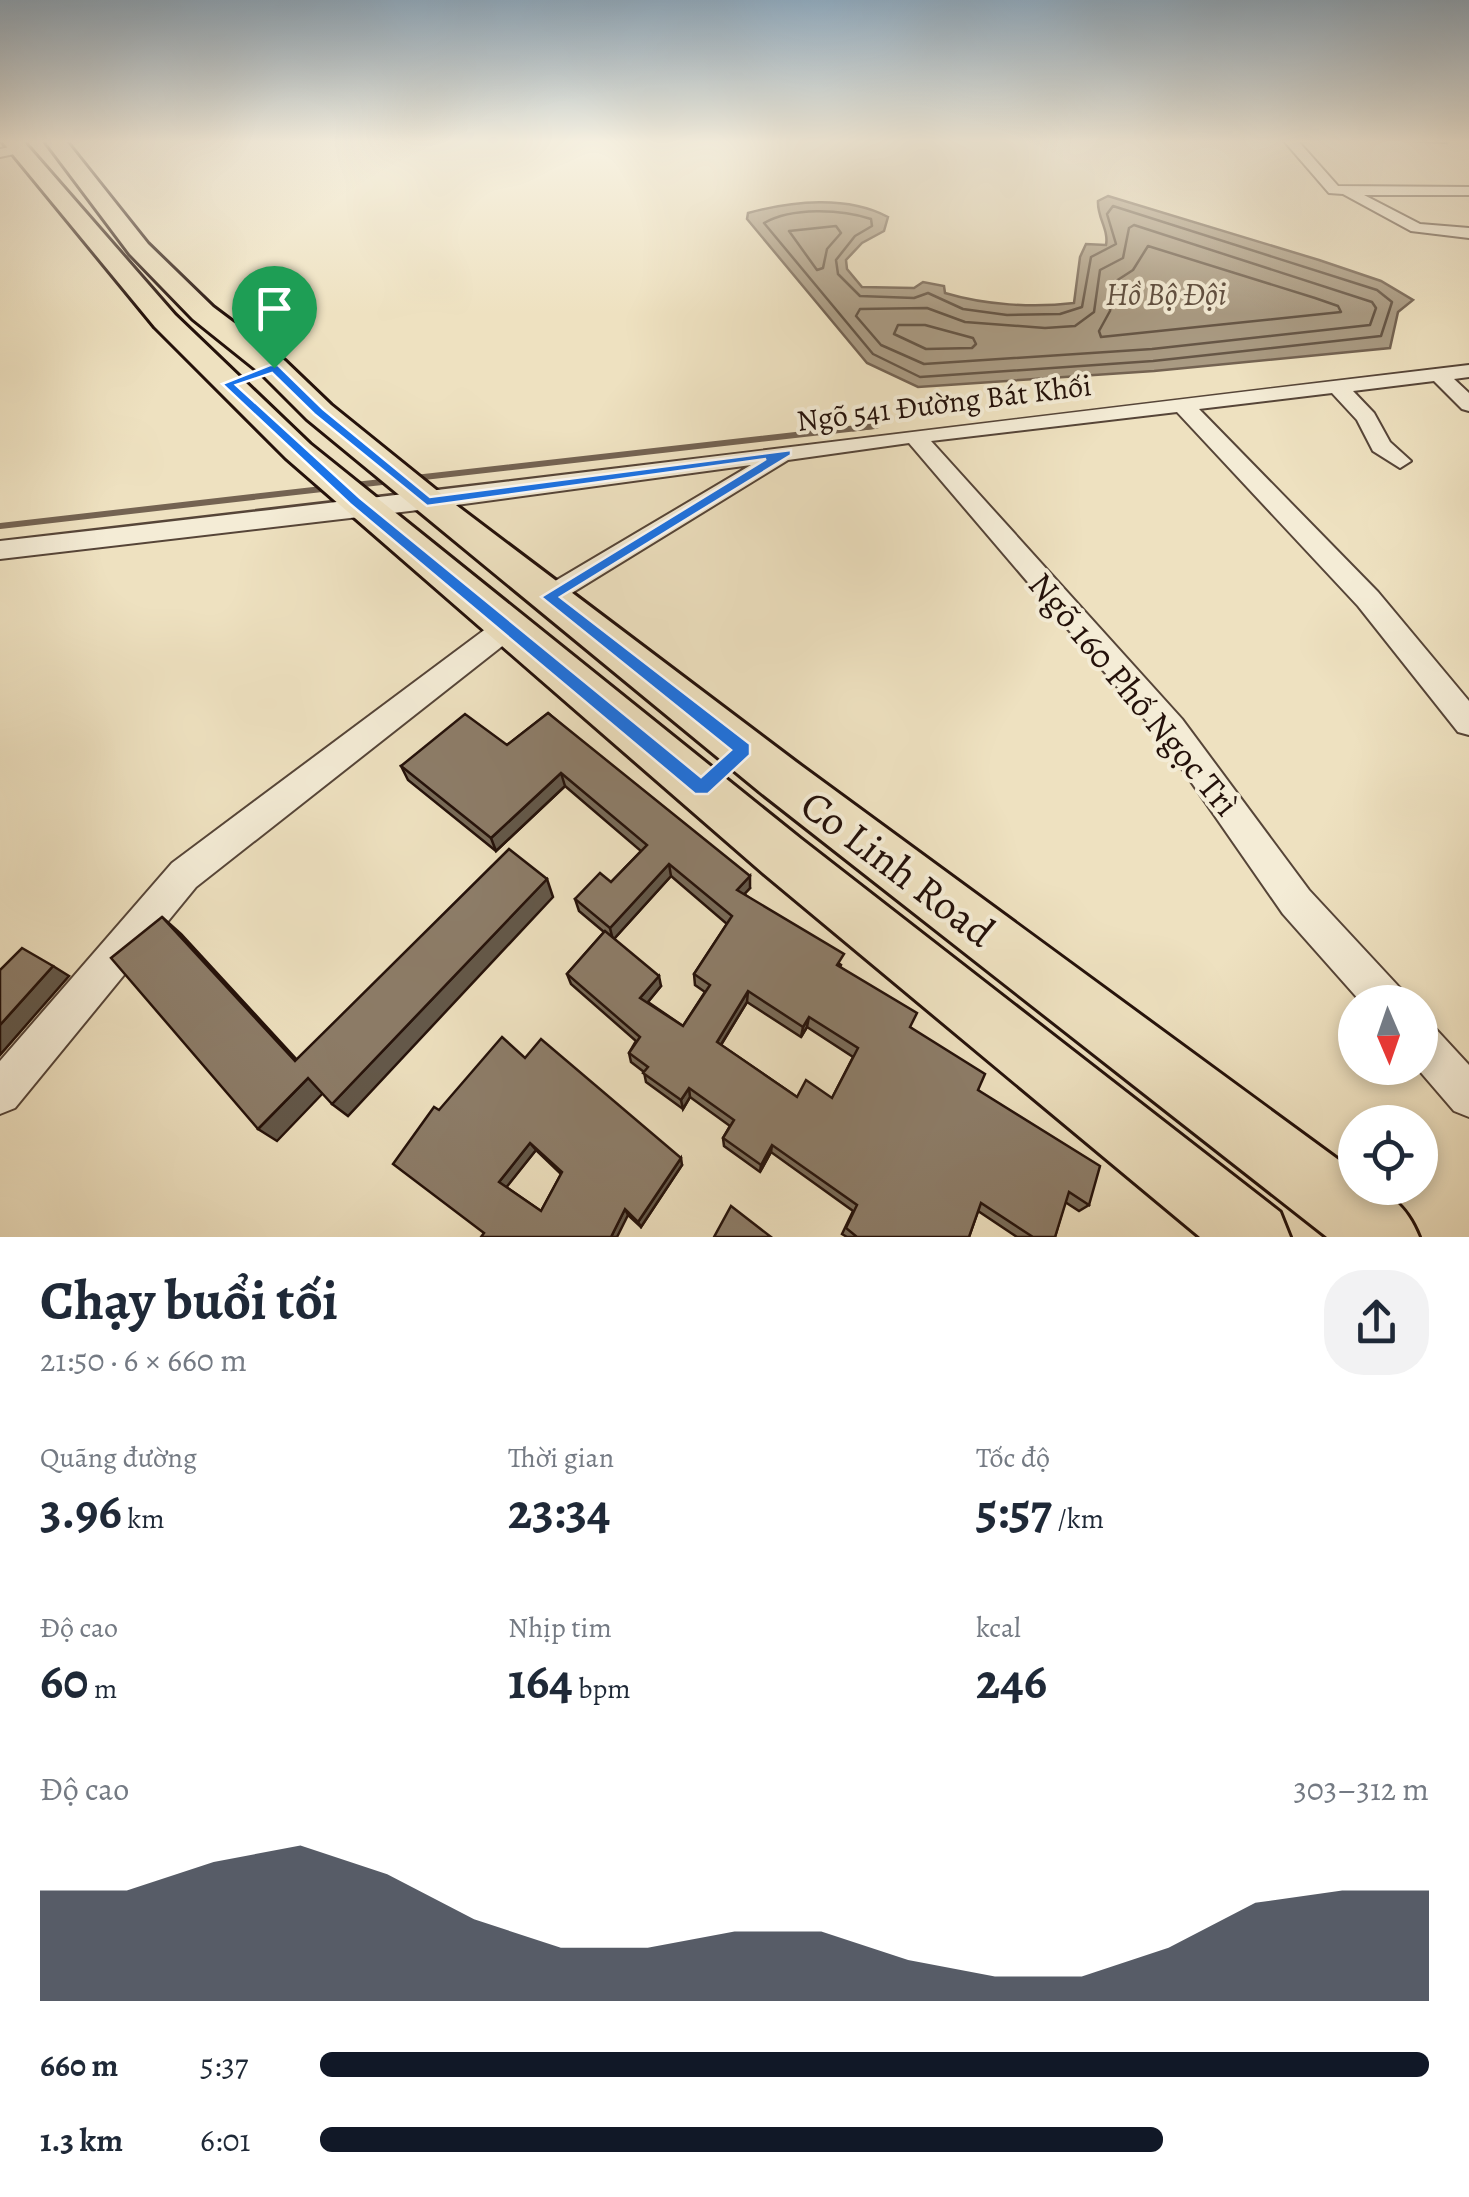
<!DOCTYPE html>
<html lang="vi">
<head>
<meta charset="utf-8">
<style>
  :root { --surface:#fff; --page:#f2f2f3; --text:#1f2937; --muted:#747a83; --accent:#111827 }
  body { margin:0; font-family:Alegreya,serif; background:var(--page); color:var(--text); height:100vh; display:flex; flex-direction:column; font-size:38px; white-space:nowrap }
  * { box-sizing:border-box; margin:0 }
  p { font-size:32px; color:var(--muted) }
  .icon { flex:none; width:55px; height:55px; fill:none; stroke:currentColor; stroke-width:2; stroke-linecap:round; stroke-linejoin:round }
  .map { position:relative; height:1237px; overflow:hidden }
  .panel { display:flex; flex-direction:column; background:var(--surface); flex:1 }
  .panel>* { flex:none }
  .needle { width:65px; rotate:178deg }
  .buttons { position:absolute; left:1338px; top:985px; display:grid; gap:20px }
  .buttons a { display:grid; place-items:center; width:100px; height:100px; border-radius:50%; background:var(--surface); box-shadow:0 5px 15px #0003; font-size:50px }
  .pin { position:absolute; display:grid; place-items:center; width:85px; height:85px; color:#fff; margin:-102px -42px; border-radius:50% 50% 50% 0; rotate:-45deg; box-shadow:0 0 10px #0007 }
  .pin .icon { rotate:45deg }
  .round { display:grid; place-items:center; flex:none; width:105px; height:105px; border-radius:40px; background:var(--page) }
  .summary { display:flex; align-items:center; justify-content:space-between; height:170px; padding:0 40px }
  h1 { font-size:55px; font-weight:700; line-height:75px }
  .stats { display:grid; grid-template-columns:repeat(3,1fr); gap:15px; height:170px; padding:10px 40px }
  .stats div { display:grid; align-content:center }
  .stats b { font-size:50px; font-weight:700 }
  .stats small { font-size:28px; font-weight:400 }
  .stats p { font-size:28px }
  .chart { height:280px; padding:20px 40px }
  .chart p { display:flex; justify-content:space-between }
  .chart svg { width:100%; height:180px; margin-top:10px; fill:var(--accent); opacity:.7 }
  ul { padding:0 40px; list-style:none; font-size:32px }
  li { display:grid; grid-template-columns:160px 120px 1fr; align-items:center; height:75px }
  li i { height:25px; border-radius:12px; background:var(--accent) }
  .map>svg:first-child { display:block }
  .water { fill:#a99a82; stroke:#746352; stroke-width:2.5 }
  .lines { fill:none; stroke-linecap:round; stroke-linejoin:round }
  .shore { stroke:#665646; stroke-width:2.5 }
  .stream-far1 { stroke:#746352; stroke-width:5 }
  .stream { stroke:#746352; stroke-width:6 }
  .street-casing { stroke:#564538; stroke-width:4 }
  .primary-casing { stroke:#24110a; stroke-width:6 }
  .street { fill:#f4ecd6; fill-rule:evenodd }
  .primary { fill:#eee1c0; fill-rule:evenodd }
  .wall { fill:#796c5a; stroke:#24110a; stroke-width:2.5; fill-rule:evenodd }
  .shaded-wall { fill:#63584a; stroke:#24110a; stroke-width:2.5 }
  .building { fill:#8d7d69; stroke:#24110a; stroke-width:2.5; fill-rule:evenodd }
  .route { fill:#1a73e8; stroke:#fff; stroke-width:2.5; fill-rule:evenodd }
  .labels { text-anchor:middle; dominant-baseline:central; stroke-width:8; stroke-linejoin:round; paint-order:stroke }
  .far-street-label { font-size:30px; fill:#24110a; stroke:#f4ecd6 }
  .far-water-label { font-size:32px; font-style:italic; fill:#604f40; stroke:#f4ecd6 }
  .street-label { font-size:35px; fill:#24110a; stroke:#f4ecd6 }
  .near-street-label { font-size:42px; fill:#24110a; stroke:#f4ecd6 }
</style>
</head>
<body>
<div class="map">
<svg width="1469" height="1237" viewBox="0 0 1469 1237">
  <rect width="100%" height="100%" fill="#eee1c0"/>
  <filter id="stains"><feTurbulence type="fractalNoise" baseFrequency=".002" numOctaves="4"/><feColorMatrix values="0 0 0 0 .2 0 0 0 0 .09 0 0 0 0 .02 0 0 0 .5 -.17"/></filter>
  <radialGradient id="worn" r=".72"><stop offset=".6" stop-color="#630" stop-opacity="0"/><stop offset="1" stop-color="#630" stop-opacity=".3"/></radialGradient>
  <path class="water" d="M 1108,196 L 1319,260 L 1381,281 L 1413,300 L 1398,312 L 1390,348 L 1154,371 L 918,387 L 867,363 L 747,219 L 748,213 C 792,201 847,195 888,217 L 884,231 L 862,243 L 846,260 L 847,269 L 862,287 L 914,288 L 923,282 L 944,286 L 945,293 C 985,305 1033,308 1074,303 L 1080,257 L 1086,244 L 1106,245 C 1109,230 1097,217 1098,201 Z"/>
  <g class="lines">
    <path class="shore" d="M 1113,206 L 1377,290 L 1392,302 L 1381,336 L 1153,361 L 920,377 L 873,354 L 764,223 C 792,207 841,209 871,219 L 872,226 L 855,236 L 836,260 L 838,274 L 860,296 L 914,298 L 928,293 L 963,309 L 1007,315 L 1060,314 L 1082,307 L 1091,257 L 1116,244 L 1107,214 Z
      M 1134,225 L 1372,302 L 1376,308 L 1370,325 L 1152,349 L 924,364 L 881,345 L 856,316 L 860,309 L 927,308 L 965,322 L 1045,328 L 1075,326 L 1094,312 L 1100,270 L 1123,258 L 1129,228 Z
      M 836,226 L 841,233 L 827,249 L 823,268 L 817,270 L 789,231 Z
      M 1148,246 L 1315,298 L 1338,306 L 1341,312 L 1101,337 L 1099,331 L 1110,311 L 1113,283 L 1133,270 Z
      M 898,325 L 925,325 L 973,338 L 976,344 L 972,348 L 926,349 L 894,334 Z"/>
    <path class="stream-far1" d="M 853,429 L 877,426"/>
    <path class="stream" d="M 415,478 L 875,426
      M 355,485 L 391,481
      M 0,526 L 331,488"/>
    <defs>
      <path id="street" d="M 1284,141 L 1298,141 L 1338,186 L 1469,187 L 1469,195 L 1364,195 L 1420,224 L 1469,228 L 1469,238 L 1411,231 L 1343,194 L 1329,193 Z
        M 19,145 L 26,149 L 24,152 L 0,157 L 0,149 Z
        M 1469,365 L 1469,377 L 1454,379 L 1469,393 L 1469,411 L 1462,409 L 1434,381 L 1353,391 L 1374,413 L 1390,442 L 1411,461 L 1400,468 L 1373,451 L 1357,420 L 1332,393 L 1199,409 L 1378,592 L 1469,701 L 1469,735 L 1458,732 L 1358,606 L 1177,412 L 931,441 L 1182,719 L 1309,890 L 1400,988 L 1405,1002 L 1361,1002 L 1283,914 L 1160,737 L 909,443 L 788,460 L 549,607 L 540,604 L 536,597 L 540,590 L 751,465 L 427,509 L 0,559 L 0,541 C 490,486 980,422 1469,365 Z
        M 509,616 L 519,619 L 523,626 L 519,633 L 196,887 L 15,1108 L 0,1114 L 0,1061 L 172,863 L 499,619 Z
        M 1420,1021 L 1434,1027 L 1469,1065 L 1469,1117 L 1454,1111 L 1417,1068 L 1420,1068 Z"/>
      <path id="primary" d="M 2,141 L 23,141 L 175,315 L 310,444 L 801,839 L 1280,1212 L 1290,1237 L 1200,1237 L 763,873 L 286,458 L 155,327 Z
        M 45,141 L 66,141 L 148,244 L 213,307 L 285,361 L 331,405 L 440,493 L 796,762 L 1355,1172 L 1355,1188 C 1388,1188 1407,1207 1419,1237 L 1327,1237 L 760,792 L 307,419 L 263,375 L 193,319 L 130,254 Z"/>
    </defs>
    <use href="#street" class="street-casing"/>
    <use href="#primary" class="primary-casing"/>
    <use href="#street" class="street"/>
    <use href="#primary" class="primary"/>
  </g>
  <path class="wall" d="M 1409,141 L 1448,141 L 1447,143 Z
    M 548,713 L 750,888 L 744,894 L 841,965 L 840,967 L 911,1028 L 978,1090 L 1089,1205 L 1079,1211 L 1065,1202 L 1055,1237 L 1017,1237 L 978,1211 L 969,1237 L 847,1237 L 842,1234 L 853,1211 L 771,1152 L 760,1172 L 724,1146 L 723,1138 L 730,1126 L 690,1097 L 683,1109 L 646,1082 L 644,1072 L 631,1062 L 629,1053 L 636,1041 L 571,984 L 567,974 L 604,932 L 579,911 L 575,899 L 611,882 L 641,851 L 565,786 L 496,851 L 408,780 L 401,766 L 507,745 ZM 671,876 L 727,924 L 694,974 L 695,985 L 705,992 L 683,1026 L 648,1002 L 661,986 L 614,939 ZM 747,1002 L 801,1037 L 807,1027 L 853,1057 L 832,1098 L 797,1097 L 721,1045 Z
    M 525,1058 L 682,1165 L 641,1227 L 628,1215 L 484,1233 L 439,1110 ZM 536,1150 L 561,1174 L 541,1211 L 506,1187 Z"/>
  <path class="shaded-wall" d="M 561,773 L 565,786 L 496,851 L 491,838 Z
    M 669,864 L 671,876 L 613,940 L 610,928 Z
    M 750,876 L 750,888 L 737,902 L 737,890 Z
    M 547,879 L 553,897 L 348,1116 L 332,1104 Z
    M 162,917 L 181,934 L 311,1075 L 295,1061 Z
    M 53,966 L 69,976 L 0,1055 L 0,1025 Z
    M 659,976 L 661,986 L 643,1008 L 640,998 Z
    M 748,991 L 747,1002 L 717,1051 L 717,1042 Z
    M 809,1017 L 807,1027 L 801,1037 L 803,1027 Z
    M 308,1078 L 325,1091 L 277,1141 L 258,1129 Z
    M 689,1088 L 690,1097 L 683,1109 L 681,1100 Z
    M 530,1143 L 536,1150 L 505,1189 L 499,1182 Z
    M 772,1145 L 771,1152 L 760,1172 L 761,1165 Z
    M 681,1158 L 682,1165 L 641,1227 L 638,1222 Z
    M 625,1209 L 628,1215 L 617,1237 L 611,1237 Z"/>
  <path class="building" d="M 548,713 L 750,876 L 737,890 L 844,954 L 837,965 L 917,1013 L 910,1027 L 985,1074 L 978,1090 L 1100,1166 L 1089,1205 L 1069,1192 L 1055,1237 L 1033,1237 L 981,1203 L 969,1237 L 857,1237 L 846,1228 L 857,1205 L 772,1145 L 761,1165 L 723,1138 L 734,1120 L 689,1088 L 681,1100 L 643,1073 L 648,1067 L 629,1053 L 640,1037 L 567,974 L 605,931 L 659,976 L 640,998 L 683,1026 L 710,985 L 694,974 L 732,916 L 669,864 L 610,928 L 575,899 L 600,873 L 611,882 L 647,845 L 561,773 L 491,838 L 401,766 L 465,714 L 507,745 ZM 748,991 L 803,1027 L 809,1017 L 858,1048 L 832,1098 L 806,1080 L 797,1097 L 717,1042 Z
    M 509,849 L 547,879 L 332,1104 L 308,1078 L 258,1129 L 111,958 L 162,917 L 295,1061 Z
    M 22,948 L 53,966 L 0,1025 L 0,970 Z
    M 502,1037 L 525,1058 L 541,1039 L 681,1158 L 638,1222 L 625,1209 L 611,1237 L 481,1237 L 484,1233 L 393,1164 L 434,1107 L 439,1110 ZM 530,1143 L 562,1172 L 541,1211 L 499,1182 Z
    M 731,1206 L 771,1237 L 714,1237 Z"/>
  <linearGradient id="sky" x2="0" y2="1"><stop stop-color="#8faabf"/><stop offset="0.45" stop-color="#f7f2e3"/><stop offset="1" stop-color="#f7f2e3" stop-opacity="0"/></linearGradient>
  <rect width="1469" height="314" fill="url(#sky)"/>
  <path class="route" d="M 270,365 L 278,365 L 323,409 L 430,497 L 791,450 L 791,455 L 560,597 L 750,744 L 750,755 L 708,794 L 695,794 L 350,504 L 222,384 ZM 272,373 L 314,414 L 427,506 L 766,459 L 541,597 L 731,750 L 701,777 L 360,498 L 236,385 Z"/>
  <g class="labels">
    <g class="far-street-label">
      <text transform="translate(944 403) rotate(-7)">Ngõ 541 Đường Bát Khối</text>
    </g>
    <g class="far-water-label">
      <text x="1166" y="294">Hồ Bộ Đội</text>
    </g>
    <g class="street-label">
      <text transform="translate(1134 694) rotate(50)">Ngõ 160 Phố Ngọc Trì</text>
    </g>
    <g class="near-street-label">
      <text transform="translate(898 868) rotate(37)">Co Linh Road</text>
    </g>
  </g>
  <rect width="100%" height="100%" filter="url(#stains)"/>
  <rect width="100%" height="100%" fill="url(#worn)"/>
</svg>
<div class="buttons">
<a><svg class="needle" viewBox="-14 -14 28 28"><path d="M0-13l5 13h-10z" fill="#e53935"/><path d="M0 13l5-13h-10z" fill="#747a83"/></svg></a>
<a><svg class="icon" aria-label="locate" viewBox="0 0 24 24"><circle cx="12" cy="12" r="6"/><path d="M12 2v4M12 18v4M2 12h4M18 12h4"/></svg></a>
</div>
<div class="pin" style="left:274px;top:368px;background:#1e9e55"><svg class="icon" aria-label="arrive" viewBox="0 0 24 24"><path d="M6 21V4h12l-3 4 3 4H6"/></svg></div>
</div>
<section class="panel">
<div class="summary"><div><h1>Chạy buổi tối</h1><p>21:50 · 6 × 660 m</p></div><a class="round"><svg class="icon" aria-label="share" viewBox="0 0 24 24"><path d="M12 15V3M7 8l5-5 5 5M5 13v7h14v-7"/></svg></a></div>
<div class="stats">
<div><p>Quãng đường</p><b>3.96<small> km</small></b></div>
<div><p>Thời gian</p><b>23:34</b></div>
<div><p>Tốc độ</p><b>5:57<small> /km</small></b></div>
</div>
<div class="stats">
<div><p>Độ cao</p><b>60<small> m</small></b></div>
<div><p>Nhịp tim</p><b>164<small> bpm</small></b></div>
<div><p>kcal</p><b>246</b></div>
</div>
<div class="chart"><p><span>Độ cao</span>303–312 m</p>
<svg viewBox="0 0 160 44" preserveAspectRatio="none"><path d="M0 44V17L10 17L20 10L30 6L40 13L50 24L60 31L70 31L80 27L90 27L100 34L110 38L120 38L130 31L140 20L150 17L160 17V44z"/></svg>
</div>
<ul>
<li><b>660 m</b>5:37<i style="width:100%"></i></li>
<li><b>1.3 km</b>6:01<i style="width:76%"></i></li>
</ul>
</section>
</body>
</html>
